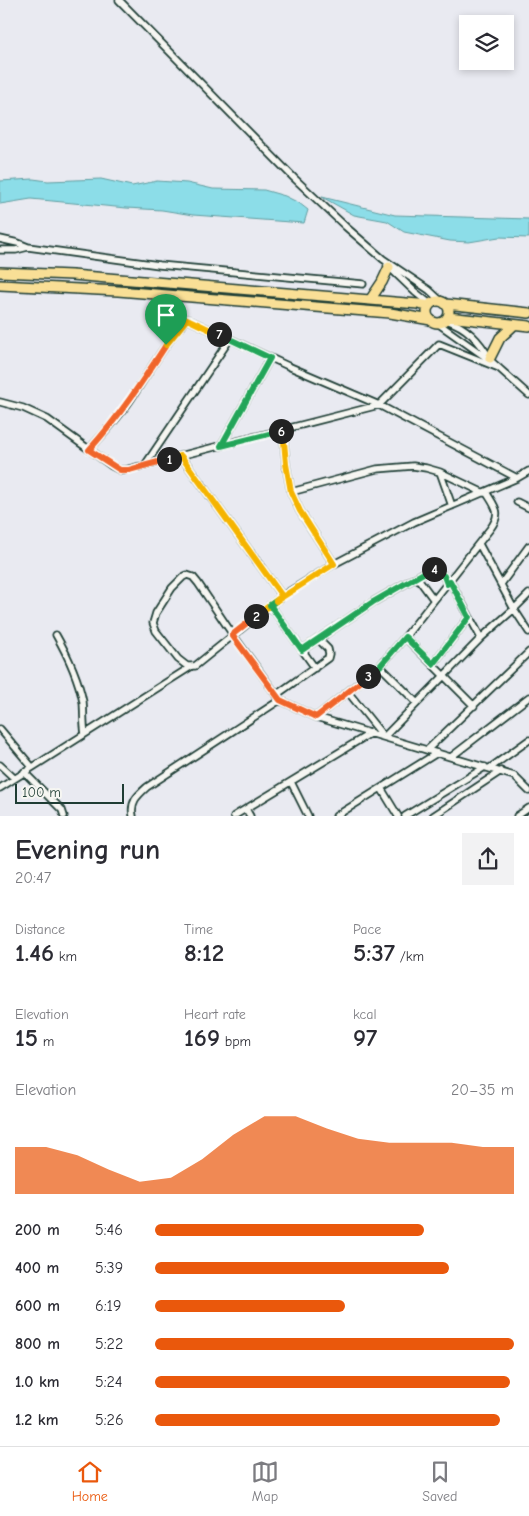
<!DOCTYPE html>
<html lang="en">
<head>
<meta charset="utf-8">
<style>
  :root { --surface:#fff; --page:#f2f2f3; --text:#2b2b33; --muted:#7c7c81; --line:#e1e1e2; --accent:#ea580c }
  body { margin:0; font-family:"Comic Neue",sans-serif; background:var(--page); color:var(--text); height:100vh; display:flex; flex-direction:column; font-size:19px; white-space:nowrap }
  * { box-sizing:border-box; margin:0 }
  p { font-size:16px; color:var(--muted) }
  .icon { flex:none; width:28px; height:28px; fill:none; stroke:currentColor; stroke-width:2; stroke-linecap:round; stroke-linejoin:round }
  .map { position:relative; height:816px; overflow:hidden }
  .drawer { display:flex; flex-direction:column; background:var(--surface); flex:1 }
  .drawer>* { flex:none }
  .buttons { position:absolute; left:459px; top:15px; display:grid; gap:10px }
  .buttons a { display:grid; place-items:center; width:55px; height:55px; border-radius:0px; background:var(--surface); box-shadow:0 2px 8px #0003; font-size:25px }
  .scale { position:absolute; left:15px; bottom:12px; width:109px; box-sizing:border-box; padding-left:5px; border:2px solid #1f3d34; border-top:0; font-size:14px; line-height:18px; white-space:nowrap; color:#1f3d34; -webkit-text-stroke:4px #f6f6f2; paint-order:stroke }
  .pin { position:absolute; display:grid; place-items:center; width:42px; height:42px; color:#fff; margin:-51px -21px; border-radius:50% 50% 50% 0; rotate:-45deg; box-shadow:0 0 5px #0007 }
  .pin .icon { rotate:45deg }
  .km { position:absolute; width:25px; height:25px; margin:-12px; border-radius:50%; background:#222; color:#fff; font-size:14px; line-height:25px; text-align:center }
  .round { display:grid; place-items:center; flex:none; width:52px; height:52px; border-radius:0px; background:var(--page) }
  .head { display:flex; align-items:center; justify-content:space-between; height:85px; padding:0 15px }
  h1 { font-size:28px; font-weight:700; line-height:38px }
  .figures { display:grid; grid-template-columns:repeat(3,1fr); gap:8px; height:85px; padding:5px 15px }
  .figures div { display:grid; align-content:center }
  .figures b { font-size:25px; font-weight:700 }
  .figures small { font-size:14px; font-weight:400 }
  .figures p { font-size:14px }
  .chart { height:140px; padding:10px 15px }
  .chart p { display:flex; justify-content:space-between }
  .chart svg { width:100%; height:90px; margin-top:5px; fill:var(--accent); opacity:.7 }
  ul { padding:0 15px; list-style:none; font-size:16px }
  li { display:grid; grid-template-columns:80px 60px 1fr; align-items:center; height:38px }
  li i { height:12px; border-radius:6px; background:var(--accent) }
  .dock { display:flex; justify-content:space-around; align-items:center; height:70px; border-top:1px solid var(--line); background:var(--surface); font-size:14px; color:var(--muted) }
  .dock a { display:grid; justify-items:center; gap:2px }
  .dock .active { color:var(--accent) }
  .map>svg:first-child { display:block }
  .water { fill:#8cdde8; stroke:#609da0 }
  .lines { fill:none; stroke-linecap:round; stroke-linejoin:round }
  .street-casing { stroke:#1f3d34; stroke-width:9 }
  .primary-casing { stroke:#1f3d34; stroke-width:12 }
  .street { stroke:#f6f6f2; stroke-width:5.5 }
  .primary { stroke:#f9df96; stroke-width:9 }
  .split-1-casing { stroke:#fff; stroke-width:10 }
  .split-2-casing { stroke:#fff; stroke-width:10 }
  .split-3-casing { stroke:#fff; stroke-width:10 }
  .split-4-casing { stroke:#fff; stroke-width:10 }
  .split-5-casing { stroke:#fff; stroke-width:10 }
  .split-6-casing { stroke:#fff; stroke-width:10 }
  .split-7-casing { stroke:#fff; stroke-width:10 }
  .split-8-casing { stroke:#fff; stroke-width:10 }
  .split-1 { stroke:#f0652b; stroke-width:6 }
  .split-2 { stroke:#f5b400; stroke-width:6 }
  .split-3 { stroke:#f0652b; stroke-width:6 }
  .split-4 { stroke:#22a559; stroke-width:6 }
  .split-5 { stroke:#22a559; stroke-width:6 }
  .split-6 { stroke:#f5b400; stroke-width:6 }
  .split-7 { stroke:#22a559; stroke-width:6 }
  .split-8 { stroke:#f5b400; stroke-width:6 }
</style>
</head>
<body>
<div class="map">
<svg width="529" height="816" viewBox="0 0 529 816">
  <rect width="100%" height="100%" fill="#e9eaf1"/>
  <filter id="ink" filterUnits="userSpaceOnUse"><feTurbulence type="fractalNoise" baseFrequency=".02" numOctaves="2"/><feDisplacementMap in="SourceGraphic" scale="10" xChannelSelector="R" yChannelSelector="G"/><feConvolveMatrix kernelMatrix="1 2 1 2 8 2 1 2 1" color-interpolation-filters="sRGB"/></filter>
  <g filter="url(#ink)">
    <path class="water" d="M 33,179 L 48,181 L 101,179 L 132,186 L 157,181 L 187,183 L 213,189 L 264,190 L 285,196 L 299,203 L 308,210 L 304,223 L 193,215 L 162,210 L 126,208 L 31,199 L 0,204 L 0,181 Z
      M 322,197 L 395,215 L 529,219 L 529,238 L 499,237 L 469,242 L 450,241 L 404,232 L 387,221 L 354,215 Z"/>
    <g class="lines">
      <defs>
        <path id="street" d="M 119,0 L 294,178 L 346,227 L 383,259 L 429,290 L 442,302
          M 0,239 L 18,243 L 28,247
          M 0,250 L 16,250 L 28,247 L 159,265 L 363,284
          M 387,265 L 415,292 L 430,304
          M 446,320 C 467,327 479,340 490,359
          M 436,322 L 491,361 L 529,395
          M 0,402 L 23,408 L 47,419 L 112,466 L 120,470 L 125,470 L 379,405 L 439,344 L 499,368
          M 283,430 L 286,464 L 291,492 L 300,511 L 334,564
          M 221,446 L 270,358
          M 89,450 C 104,433 119,417 131,399 C 149,372 165,343 187,319 L 288,366 L 379,405 L 517,478
          M 181,456 L 282,596
          M 145,465 L 230,339
          M 529,471 L 517,478 L 414,522 L 334,564 L 282,596 L 195,666 L 187,666 L 178,659 L 156,631 L 153,623 L 156,613 L 172,588 L 183,577 L 187,575 L 193,577 L 198,583 L 233,635 L 280,700 L 316,717 L 514,776 L 529,791
          M 440,472 L 452,506
          M 291,492 L 377,469 L 413,466 L 426,468 L 440,472 L 484,493
          M 517,502 L 529,508
          M 479,544 L 514,609 L 529,632
          M 417,577 L 434,600
          M 450,581 L 481,638
          M 501,584 L 529,546
          M 270,605 L 315,668
          M 56,635 C 68,656 78,677 83,702 C 84,712 83,723 85,734
          M 405,637 L 474,706
          M 302,650 L 373,602 L 427,571 C 438,567 444,574 447,584
          M 433,664 L 469,617
          M 380,666 L 417,703
          M 348,692 L 384,737 L 481,638 L 514,609 L 529,594
          M 276,695 L 328,658 L 329,654 L 328,649 L 318,639
          M 316,717 L 380,666 L 405,637 L 490,529 C 502,513 496,508 486,492
          M 0,729 L 32,767
          M 427,750 L 529,652
          M 451,757 L 529,697
          M 0,765 L 14,778
          M 490,768 L 529,740
          M 24,772 L 62,810 L 64,816
          M 291,782 L 308,816
          M 0,788 L 192,666
          M 381,788 L 398,816
          M 246,809 L 250,816
          M 133,816 C 130,802 137,796 147,787 L 280,700
          M 234,816 L 371,733
          M 336,816 L 437,753
          M 405,816 L 485,767
          M 433,816 L 501,771
          M 517,816 L 529,808"/>
        <path id="primary" d="M 0,272 L 72,275 L 418,304 L 429,306
          M 0,285 L 118,291 L 390,313 L 431,320
          M 370,300 L 382,282 L 389,267
          M427 312a11 11 0 1 1 22 0a11 11 0 1 1-22 0Z
          M 446,304 L 529,313
          M 448,317 L 529,326
          M 490,358 L 500,338 L 514,325"/>
      </defs>
      <use href="#street" class="street-casing"/>
      <use href="#primary" class="primary-casing"/>
      <use href="#street" class="street"/>
      <use href="#primary" class="primary"/>
    </g>
  </g>
  <g class="lines" filter="url(#ink)">
    <defs>
      <path id="split-1" d="M 166,345 C 142,382 119,417 89,450 L 120,470 L 129,470 L 169,459"/>
      <path id="split-2" d="M 169,459 L 181,456 L 282,596 L 256,616"/>
      <path id="split-3" d="M 256,616 L 232,635 L 280,700 L 316,717 L 368,676"/>
      <path id="split-4" d="M 368,676 L 380,666 L 405,637 L 433,664 L 469,617 L 450,581 L 447,584 L 444,576 L 434,569"/>
      <path id="split-5" d="M 276,601 L 270,605 L 302,650 L 373,602 L 427,571 L 434,569"/>
      <path id="split-6" d="M 276,601 L 334,564 L 300,511 L 291,492 L 286,464 L 283,430 L 281,431"/>
      <path id="split-7" d="M 219,334 L 270,358 L 221,446 L 281,431"/>
      <path id="split-8" d="M 166,345 L 187,319 L 219,334"/>
    </defs>
    <use href="#split-1" class="split-1-casing"/>
    <use href="#split-2" class="split-2-casing"/>
    <use href="#split-3" class="split-3-casing"/>
    <use href="#split-4" class="split-4-casing"/>
    <use href="#split-5" class="split-5-casing"/>
    <use href="#split-6" class="split-6-casing"/>
    <use href="#split-7" class="split-7-casing"/>
    <use href="#split-8" class="split-8-casing"/>
    <use href="#split-1" class="split-1"/>
    <use href="#split-2" class="split-2"/>
    <use href="#split-3" class="split-3"/>
    <use href="#split-4" class="split-4"/>
    <use href="#split-5" class="split-5"/>
    <use href="#split-6" class="split-6"/>
    <use href="#split-7" class="split-7"/>
    <use href="#split-8" class="split-8"/>
  </g>
</svg>
<div class="buttons">
<a><svg class="icon" aria-label="layers" viewBox="0 0 24 24"><path d="M12 4l9 5-9 5-9-5zM3 14l9 5 9-5"/></svg></a>
</div>
<div class="scale">100 m</div>
<div class="pin" style="left:166px;top:345px;background:#1e9e55"><svg class="icon" aria-label="arrive" viewBox="0 0 24 24"><path d="M6 21V4h12l-3 4 3 4H6"/></svg></div>
<b class="km" style="left:169px;top:459px">1</b>
<b class="km" style="left:256px;top:616px">2</b>
<b class="km" style="left:368px;top:676px">3</b>
<b class="km" style="left:434px;top:569px">4</b>
<b class="km" style="left:281px;top:431px">6</b>
<b class="km" style="left:219px;top:334px">7</b>
</div>
<section class="drawer">
<div class="head"><div><h1>Evening run</h1><p>20:47</p></div><a class="round"><svg class="icon" aria-label="share" viewBox="0 0 24 24"><path d="M12 15V3M7 8l5-5 5 5M5 13v7h14v-7"/></svg></a></div>
<div class="figures">
<div><p>Distance</p><b>1.46<small> km</small></b></div>
<div><p>Time</p><b>8:12</b></div>
<div><p>Pace</p><b>5:37<small> /km</small></b></div>
</div>
<div class="figures">
<div><p>Elevation</p><b>15<small> m</small></b></div>
<div><p>Heart rate</p><b>169<small> bpm</small></b></div>
<div><p>kcal</p><b>97</b></div>
</div>
<div class="chart"><p><span>Elevation</span>20–35 m</p>
<svg viewBox="0 0 160 44" preserveAspectRatio="none"><path d="M0 44V21L10 21L20 25L30 32L40 38L50 36L60 27L70 15L80 6L90 6L100 12L110 17L120 19L130 19L140 19L150 21L160 21V44z"/></svg>
</div>
<ul>
<li><b>200 m</b>5:46<i style="width:75%"></i></li>
<li><b>400 m</b>5:39<i style="width:82%"></i></li>
<li><b>600 m</b>6:19<i style="width:53%"></i></li>
<li><b>800 m</b>5:22<i style="width:100%"></i></li>
<li><b>1.0 km</b>5:24<i style="width:99%"></i></li>
<li><b>1.2 km</b>5:26<i style="width:96%"></i></li>
</ul>
</section>
<nav class="dock">
<a class="active"><svg class="icon" aria-label="home" viewBox="0 0 24 24"><path d="M3 11l9-7 9 7M6 9v11h12V9"/></svg>Home</a>
<a><svg class="icon" aria-label="map" viewBox="0 0 24 24"><path d="M3 6l6-2 6 2 6-2v14l-6 2-6-2-6 2zM9 4v14M15 6v14"/></svg>Map</a>
<a><svg class="icon" aria-label="saved" viewBox="0 0 24 24"><path d="M7 4h10v16l-5-4-5 4z"/></svg>Saved</a>
</nav>
</body>
</html>
